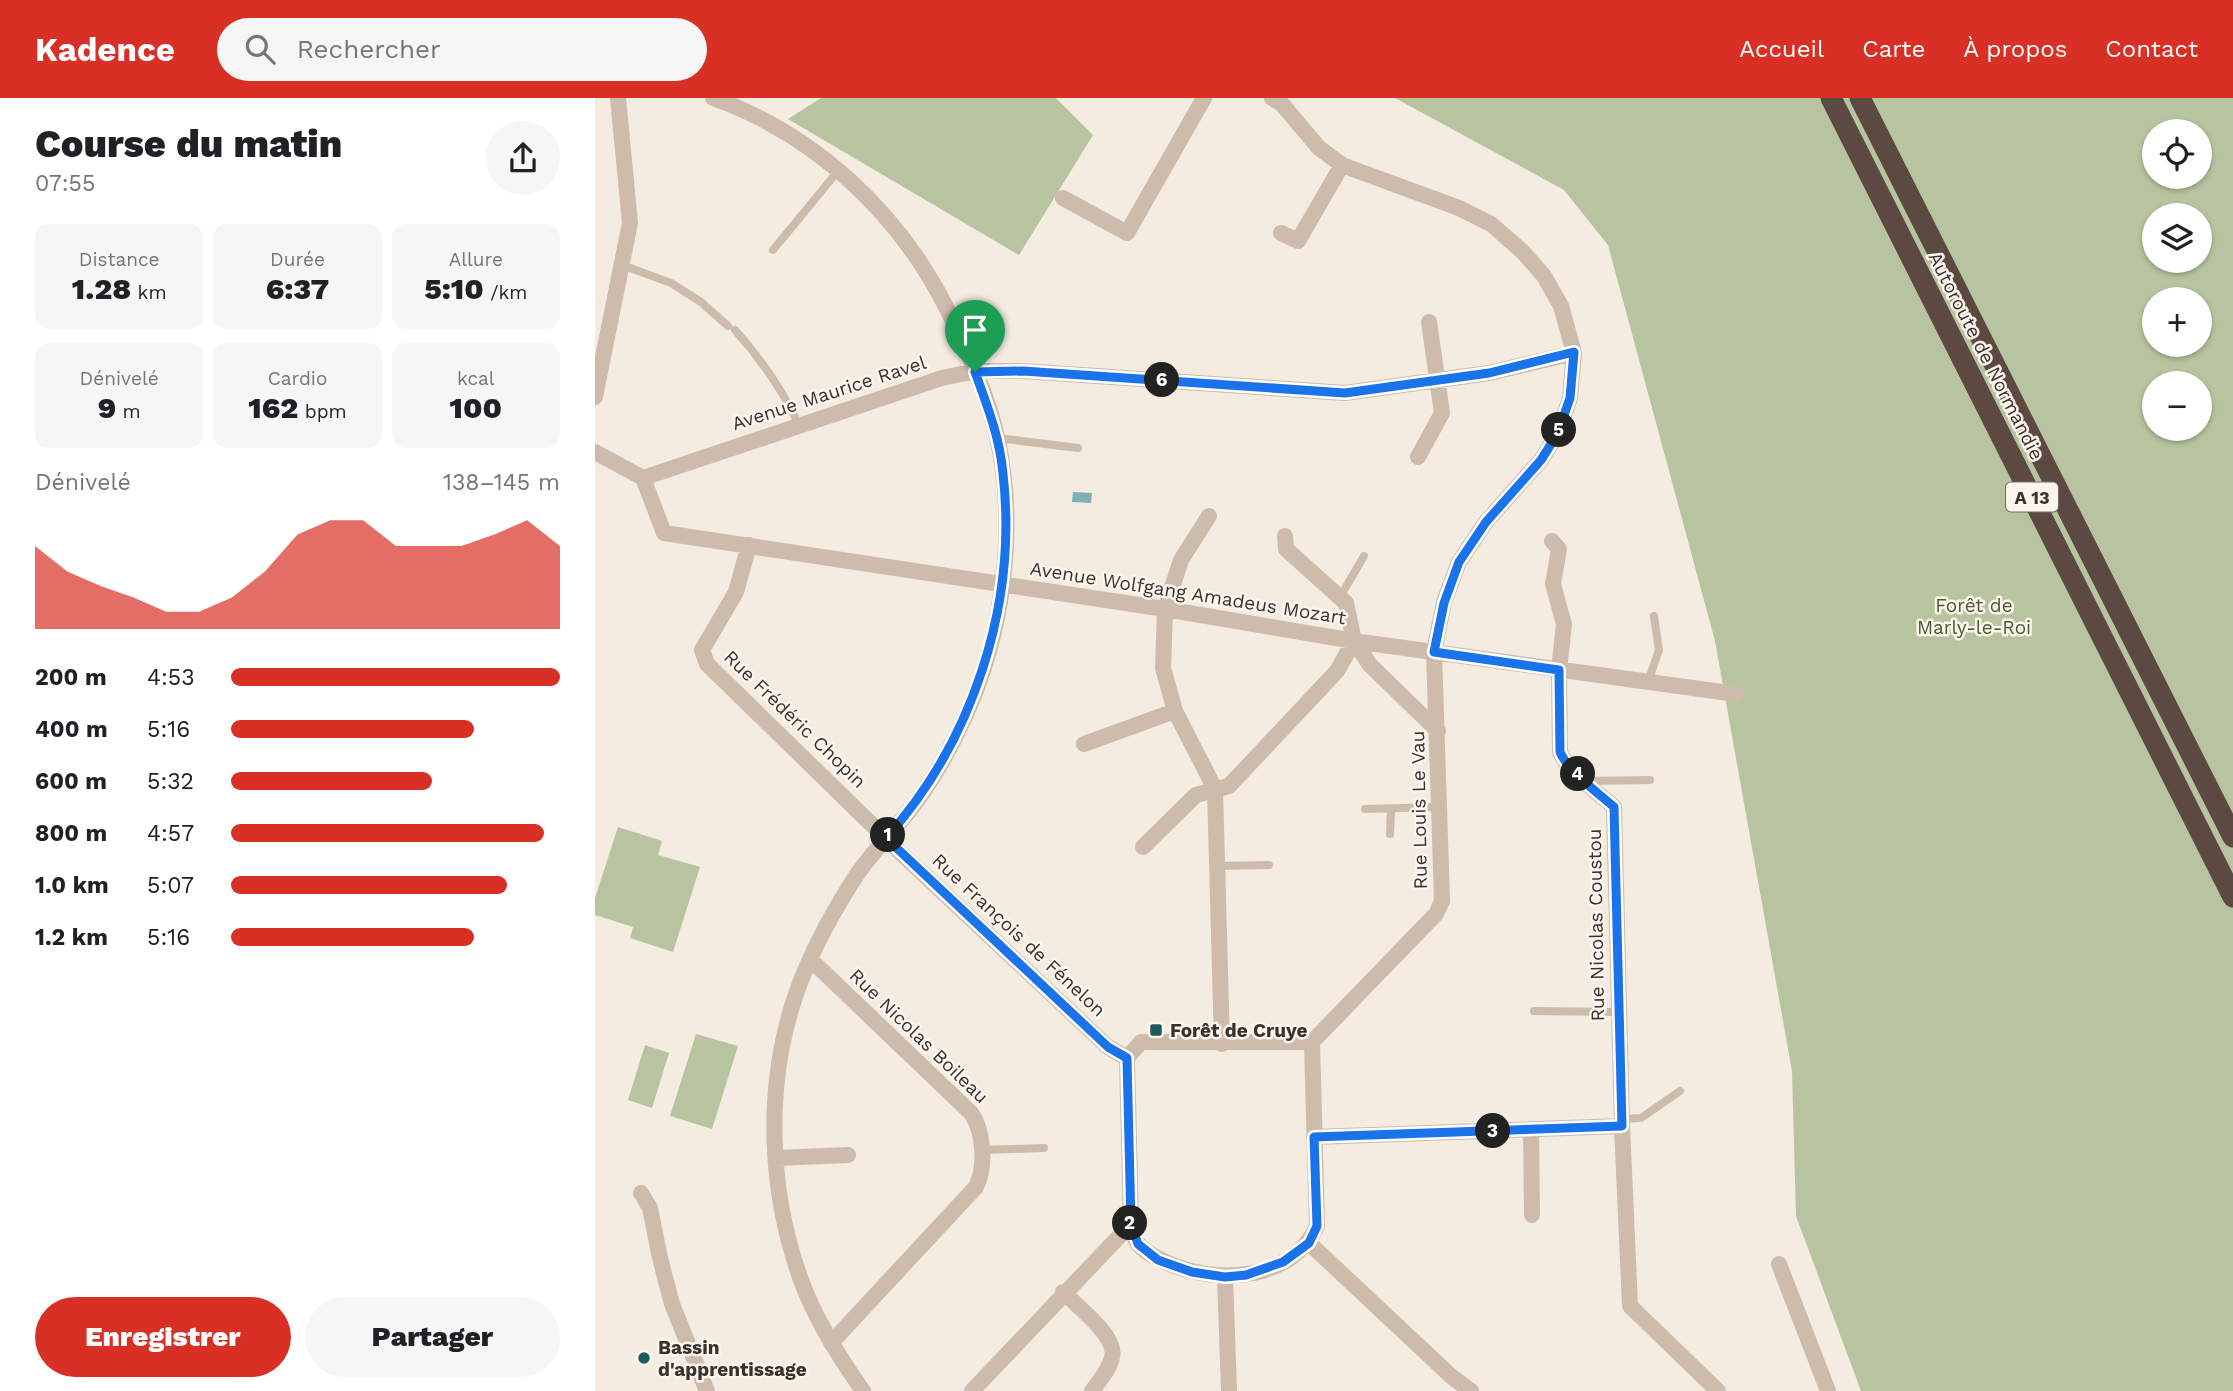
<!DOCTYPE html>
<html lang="fr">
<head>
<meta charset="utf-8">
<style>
  :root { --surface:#fff; --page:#f6f6f6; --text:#202124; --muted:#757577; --accent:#d93025 }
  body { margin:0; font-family:"Work Sans",sans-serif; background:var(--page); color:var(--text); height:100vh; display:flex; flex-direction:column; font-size:26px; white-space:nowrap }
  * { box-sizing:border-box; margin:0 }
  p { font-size:23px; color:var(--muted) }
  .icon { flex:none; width:38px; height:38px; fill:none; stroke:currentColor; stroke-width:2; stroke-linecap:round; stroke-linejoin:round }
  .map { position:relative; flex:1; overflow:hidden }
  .details { display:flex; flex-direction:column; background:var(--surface); width:595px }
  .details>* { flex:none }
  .fabs { position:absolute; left:1547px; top:21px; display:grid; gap:14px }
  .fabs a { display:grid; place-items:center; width:70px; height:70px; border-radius:50%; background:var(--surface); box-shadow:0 2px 5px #0004; font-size:35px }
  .pin { position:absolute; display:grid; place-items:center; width:60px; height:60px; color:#fff; margin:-72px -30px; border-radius:50% 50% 50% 0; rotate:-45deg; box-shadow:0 0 7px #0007 }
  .pin .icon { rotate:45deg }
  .km { position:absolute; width:35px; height:35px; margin:-18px; border-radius:50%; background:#222; color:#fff; font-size:19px; line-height:35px; text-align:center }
  .round { display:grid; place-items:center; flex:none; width:74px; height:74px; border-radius:37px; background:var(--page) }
  .headline { display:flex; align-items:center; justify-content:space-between; height:119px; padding:0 35px }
  h1 { font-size:38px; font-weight:800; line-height:52px }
  .figures { display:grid; grid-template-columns:repeat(3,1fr); gap:10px; height:119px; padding:7px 35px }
  .figures div { display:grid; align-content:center; border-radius:14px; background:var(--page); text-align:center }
  .figures b { font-size:30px; font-weight:800 }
  .figures small { font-size:19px; font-weight:400 }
  .figures p { font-size:19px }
  .chart { height:196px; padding:14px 35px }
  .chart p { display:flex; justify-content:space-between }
  .chart svg { width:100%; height:126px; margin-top:7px; fill:var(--accent); opacity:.7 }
  .action { display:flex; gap:14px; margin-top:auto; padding:14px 35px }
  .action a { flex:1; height:80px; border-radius:42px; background:var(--accent); color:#fff; font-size:28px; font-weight:800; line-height:80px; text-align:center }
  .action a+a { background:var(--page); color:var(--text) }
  ul { padding:0 35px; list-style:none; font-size:23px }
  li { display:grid; grid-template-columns:112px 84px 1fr; align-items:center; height:52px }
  li i { height:18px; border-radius:9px; background:var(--accent) }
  header { display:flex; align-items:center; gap:42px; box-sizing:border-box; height:98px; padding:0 35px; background:var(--accent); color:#fff }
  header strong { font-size:33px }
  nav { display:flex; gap:38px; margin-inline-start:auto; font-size:24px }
  .search { width:490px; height:63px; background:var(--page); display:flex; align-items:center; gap:18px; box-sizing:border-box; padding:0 24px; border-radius:38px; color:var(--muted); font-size:26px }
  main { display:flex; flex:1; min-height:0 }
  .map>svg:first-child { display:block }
  .green { fill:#b8c4a0; fill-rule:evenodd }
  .water { fill:#7fb0b2 }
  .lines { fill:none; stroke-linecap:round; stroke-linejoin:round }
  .lane { stroke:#cdbbac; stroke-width:8 }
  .street { stroke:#cdbbac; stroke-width:16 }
  .highway { stroke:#5c4a42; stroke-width:21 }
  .route-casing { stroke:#fff; stroke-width:14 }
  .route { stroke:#1a73e8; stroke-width:9 }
  .poi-dot { fill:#1f5a5e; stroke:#fbf5ee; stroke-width:2.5 }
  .labels { text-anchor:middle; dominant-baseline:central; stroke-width:5; stroke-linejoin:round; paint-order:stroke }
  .shield { fill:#fbf5ee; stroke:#756b66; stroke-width:2 }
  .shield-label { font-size:18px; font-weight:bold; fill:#3b302b }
  .street-label { font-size:19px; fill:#3b302b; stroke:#fbf5ee }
  .park-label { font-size:19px; fill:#4a5a2e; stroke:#fbf5ee }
  .poi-label { font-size:19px; font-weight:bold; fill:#3b302b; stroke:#fbf5ee; text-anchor:start }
</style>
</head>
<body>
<header>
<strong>Kadence</strong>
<div class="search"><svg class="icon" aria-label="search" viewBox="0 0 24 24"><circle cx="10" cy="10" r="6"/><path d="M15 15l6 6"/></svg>Rechercher</div>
<nav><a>Accueil</a><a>Carte</a><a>À propos</a><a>Contact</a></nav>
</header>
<main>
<section class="details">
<div class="headline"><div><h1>Course du matin</h1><p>07:55</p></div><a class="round"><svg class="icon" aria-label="share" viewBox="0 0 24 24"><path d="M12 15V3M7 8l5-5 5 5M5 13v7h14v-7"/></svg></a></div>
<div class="figures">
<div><p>Distance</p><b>1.28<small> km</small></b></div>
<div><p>Durée</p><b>6:37</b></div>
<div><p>Allure</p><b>5:10<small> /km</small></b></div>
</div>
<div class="figures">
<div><p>Dénivelé</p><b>9<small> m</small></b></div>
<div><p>Cardio</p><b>162<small> bpm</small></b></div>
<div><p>kcal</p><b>100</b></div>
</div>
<div class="chart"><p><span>Dénivelé</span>138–145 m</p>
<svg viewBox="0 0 160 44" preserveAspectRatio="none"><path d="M0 44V15L10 24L20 29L30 33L40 38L50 38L60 33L70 24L80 11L90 6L100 6L110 15L120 15L130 15L140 11L150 6L160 15V44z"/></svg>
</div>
<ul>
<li><b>200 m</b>4:53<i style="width:100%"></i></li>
<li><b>400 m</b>5:16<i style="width:74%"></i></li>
<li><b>600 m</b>5:32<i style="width:61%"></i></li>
<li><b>800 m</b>4:57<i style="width:95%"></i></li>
<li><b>1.0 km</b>5:07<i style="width:84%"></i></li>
<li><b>1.2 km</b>5:16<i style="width:74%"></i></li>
</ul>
<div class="action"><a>Enregistrer</a><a>Partager</a></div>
</section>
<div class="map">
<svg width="1638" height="1293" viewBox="0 0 1638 1293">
  <rect width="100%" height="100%" fill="#f4ebe1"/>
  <path class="green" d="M 226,0 L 461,0 L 498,37 L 424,157 L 193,21 Z
    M 800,0 L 1638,0 L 1638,1293 L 1266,1293 L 1201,1118 L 1197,973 L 1120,543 L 1013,147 L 969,92 ZM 1559,33 L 1605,33 L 1605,79 L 1559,79 ZM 1559,117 L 1605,117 L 1605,163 L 1559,163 ZM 1559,201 L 1605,201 L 1605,247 L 1559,247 ZM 1559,285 L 1605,285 L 1605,331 L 1559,331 Z
    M 23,729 L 67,743 L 63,757 L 105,769 L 78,854 L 35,840 L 38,829 L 0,817 L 0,800 Z
    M 101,936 L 143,948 L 117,1031 L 75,1018 Z
    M 50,947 L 74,955 L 57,1010 L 33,1002 Z"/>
  <path class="water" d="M 478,394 L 497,395 L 496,405 L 477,404 Z"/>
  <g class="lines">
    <path class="lane" d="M 178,152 L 243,73
      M 27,167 L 76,185 L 106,204 L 133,228
      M 140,232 C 166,261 187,291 204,327
      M 402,340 L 483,350
      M 745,499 L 769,458
      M 1053,584 L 1064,552 L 1059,518
      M 991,683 L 1055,682
      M 770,711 L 843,709
      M 795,736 L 796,712
      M 621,768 L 674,767
      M 939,913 L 1024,914
      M 1027,1021 L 1046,1020 L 1085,993
      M 387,1052 L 449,1050"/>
    <path class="street" d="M 118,0 C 220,36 304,115 352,211 C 372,252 393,297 403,343 C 422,434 408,537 369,621 C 356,650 335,687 315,712 C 297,735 275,756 259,781 C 236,817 212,862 199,902 C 170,991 174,1094 206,1182 C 220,1221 244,1259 268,1293
      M 677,0 L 687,6 L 724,50 L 747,67 L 864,110 L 896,126 L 928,154 L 949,178 L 966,208 L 979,255 L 975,300 L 963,335 L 946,362 L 891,424 L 864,464 L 849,504 L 839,554 L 847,803 L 841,816 L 717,944
      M 468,100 L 532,135 L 609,0
      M 686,135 L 703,143 L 747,67
      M 0,299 L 35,125 L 23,0
      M 0,354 L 48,380 L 69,435 L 570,511 L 759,543 L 1141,596
      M 823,359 L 847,315 L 834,224
      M 48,380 L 347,280 L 380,273 L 428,273 L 750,295 L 894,275 L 979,255
      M 614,418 L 586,462 L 570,511 L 568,570 L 580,613 L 620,691 L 627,946
      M 690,438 L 691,451 L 751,505 L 759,543 L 775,567 L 843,633
      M 957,443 L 964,451 L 958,486 L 969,526 L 964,572 L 965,654 C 973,673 1003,695 1019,709 L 1027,1028 L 1035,1208 L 1123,1293
      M 154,447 L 141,494 L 107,552 L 112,566 L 307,756 L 513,949 L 532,960
      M 489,646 L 580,613
      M 548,749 L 601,697 L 634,688 L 742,573 L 759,543
      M 216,862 L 376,1015 C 389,1033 391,1070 381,1089 L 236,1245
      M 546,944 L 717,944 L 722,1128 C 698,1181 628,1186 580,1168 C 567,1163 553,1157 543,1146 C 539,1141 538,1132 536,1126 L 532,960 Z
      M 936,1031 L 937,1117
      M 719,1039 L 1027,1028
      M 181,1060 L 253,1057
      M 46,1095 L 55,1110 L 65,1160 L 77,1206 L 112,1293
      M 714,1145 L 857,1279 L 876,1293
      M 1184,1166 L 1233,1293
      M 630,1179 L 634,1293
      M 468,1194 C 482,1208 523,1239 517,1259 C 515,1271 504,1283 497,1293
      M 377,1293 L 536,1126"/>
    <path class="highway" d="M 1236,0 L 1638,799
      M 1265,0 L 1638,739"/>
  </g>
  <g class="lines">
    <defs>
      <path id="route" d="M 979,254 L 975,300 L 963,335 L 946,362 L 891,424 L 864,464 L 849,505 L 839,554 L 964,572 L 965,654 C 973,673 1003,695 1019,709 L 1027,1028 L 719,1039 L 722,1128 L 714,1145 L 688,1164 L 651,1177 L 630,1179 L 597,1174 L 563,1162 L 543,1146 L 536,1126 L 532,960 L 513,949 L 291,740 C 378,643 423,506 408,376 C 405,340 392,307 380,274 L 428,273 L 750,295 L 894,275 Z"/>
    </defs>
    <use href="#route" class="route-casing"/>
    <use href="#route" class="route"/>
  </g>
  <g class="poi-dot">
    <rect x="554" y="925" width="14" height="14" rx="3.5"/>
    <circle cx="49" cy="1260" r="7"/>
  </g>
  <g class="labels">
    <rect class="shield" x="1411" y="384.5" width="52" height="29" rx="5"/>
    <g class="shield-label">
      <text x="1437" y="399">A 13</text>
    </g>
    <g class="street-label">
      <text transform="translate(1391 258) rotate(63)">Autoroute de Normandie</text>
      <text transform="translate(234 295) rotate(-18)">Avenue Maurice Ravel</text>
      <text transform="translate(593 495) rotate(9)">Avenue Wolfgang Amadeus Mozart</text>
      <text transform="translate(200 621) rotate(44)">Rue Frédéric Chopin</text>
      <text transform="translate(824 712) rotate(-91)">Rue Louis Le Vau</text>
      <text transform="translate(1001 827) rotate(-91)">Rue Nicolas Coustou</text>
      <text transform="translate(424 837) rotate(43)">Rue François de Fénelon</text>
      <text transform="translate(324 938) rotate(44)">Rue Nicolas Boileau</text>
    </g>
    <g class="park-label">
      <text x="1379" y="507">Forêt de<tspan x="1379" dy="22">Marly-le-Roi</tspan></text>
    </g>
    <g class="poi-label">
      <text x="575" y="932">Forêt de Cruye</text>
      <text x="63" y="1249">Bassin<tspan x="63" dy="22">d'apprentissage</tspan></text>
    </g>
  </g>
</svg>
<div class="fabs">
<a><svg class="icon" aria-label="locate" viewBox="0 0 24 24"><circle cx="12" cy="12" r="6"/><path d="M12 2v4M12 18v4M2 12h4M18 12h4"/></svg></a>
<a><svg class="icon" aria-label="layers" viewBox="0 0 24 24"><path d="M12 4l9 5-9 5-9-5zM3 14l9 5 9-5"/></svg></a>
<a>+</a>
<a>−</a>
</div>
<div class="pin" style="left:380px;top:274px;background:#1e9e55"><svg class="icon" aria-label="arrive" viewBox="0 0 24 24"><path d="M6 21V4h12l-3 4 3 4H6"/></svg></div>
<b class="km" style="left:293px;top:737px">1</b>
<b class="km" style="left:535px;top:1125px">2</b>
<b class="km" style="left:898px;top:1033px">3</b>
<b class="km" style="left:983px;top:676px">4</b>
<b class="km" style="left:964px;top:332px">5</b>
<b class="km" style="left:567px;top:282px">6</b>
</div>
</main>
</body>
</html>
